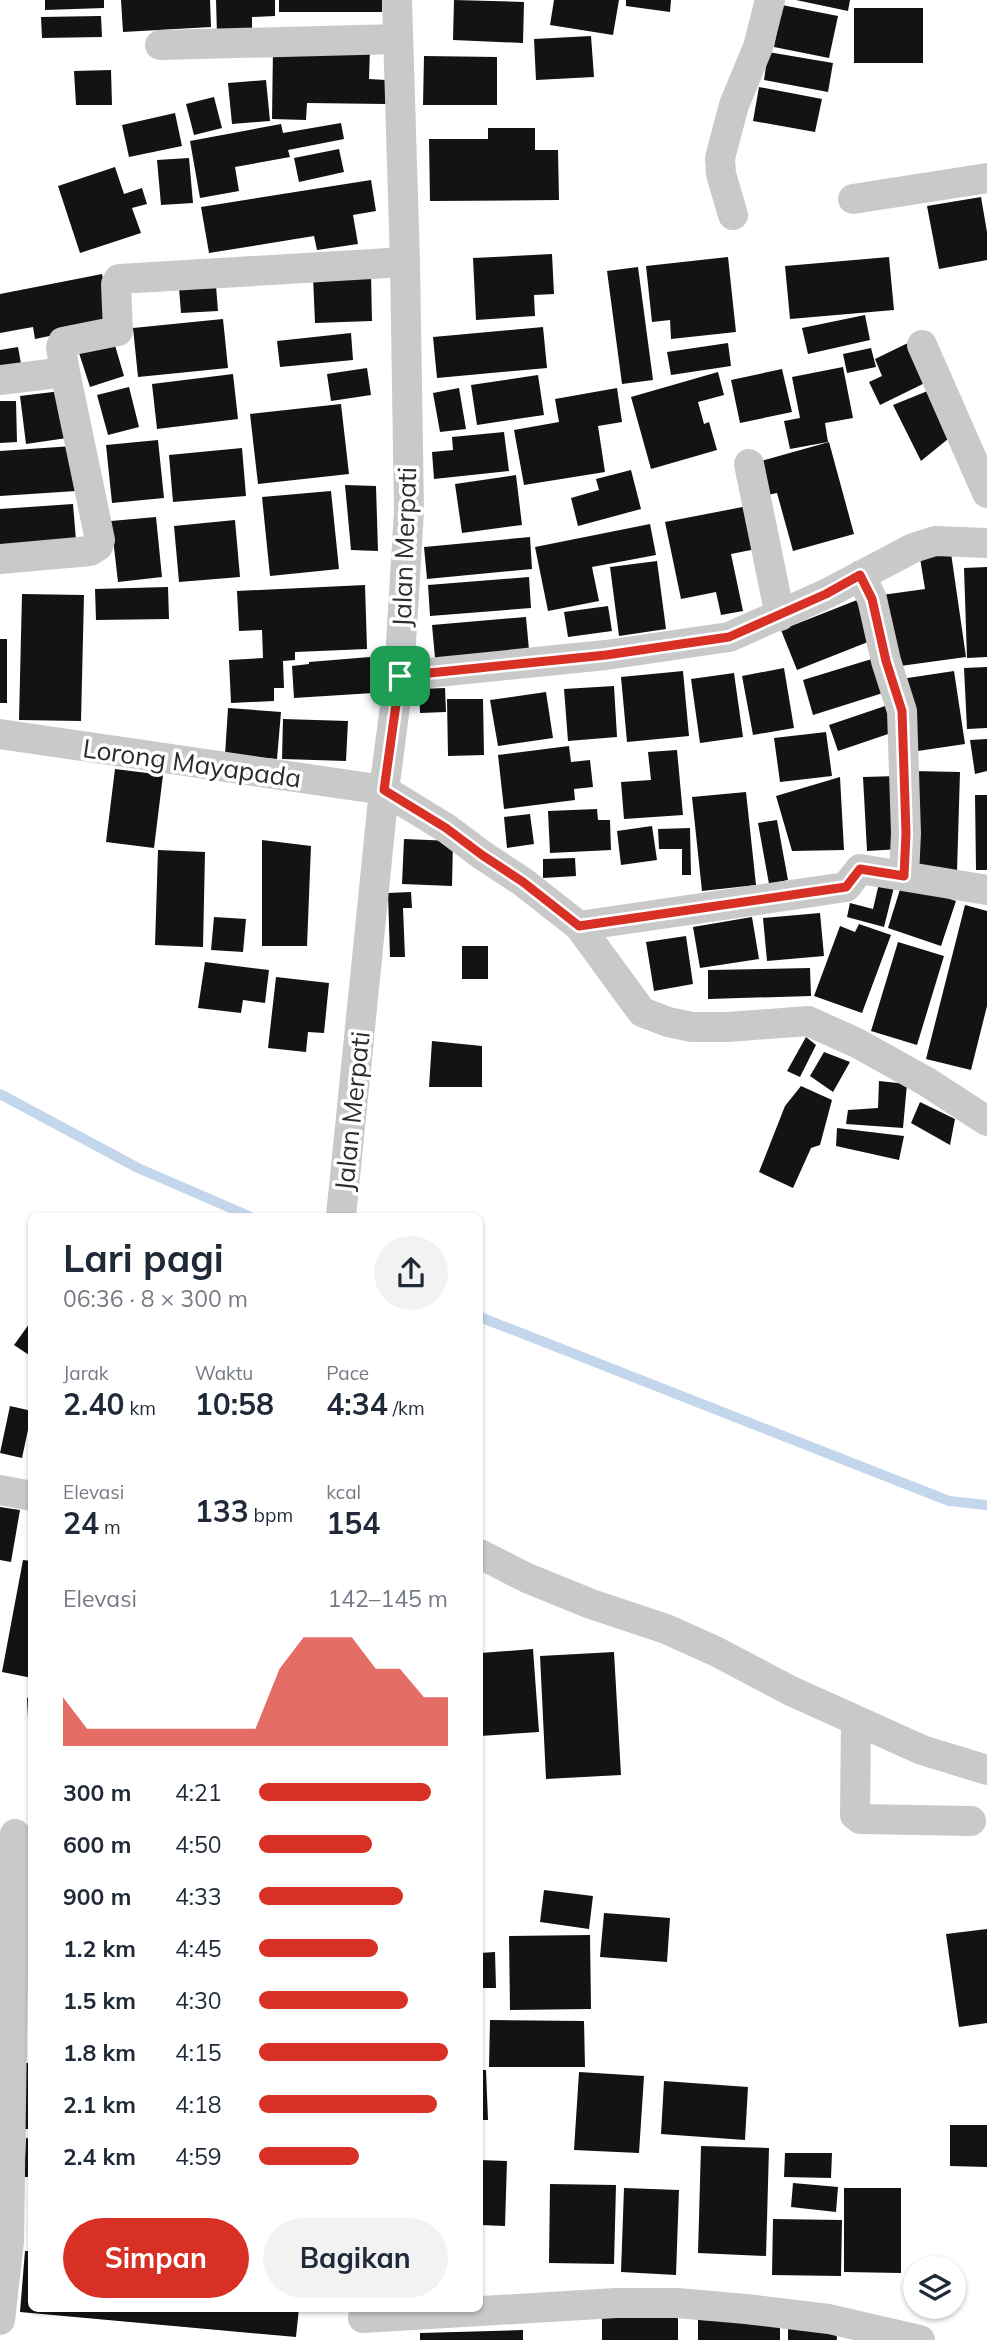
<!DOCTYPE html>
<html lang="id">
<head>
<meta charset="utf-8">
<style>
  :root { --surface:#fff; --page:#f2f2f3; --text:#1f2937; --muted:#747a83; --accent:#d93025 }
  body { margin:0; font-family:Mulish,sans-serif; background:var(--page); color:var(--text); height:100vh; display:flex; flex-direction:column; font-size:26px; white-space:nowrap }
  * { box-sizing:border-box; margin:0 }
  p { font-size:23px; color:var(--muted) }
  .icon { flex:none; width:38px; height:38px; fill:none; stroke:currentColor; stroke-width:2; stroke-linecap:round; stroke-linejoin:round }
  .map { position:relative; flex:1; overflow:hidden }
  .panel { position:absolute; left:28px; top:1213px; width:455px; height:1099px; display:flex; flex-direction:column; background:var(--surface); border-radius:10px; box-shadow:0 2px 5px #0004 }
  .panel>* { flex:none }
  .tools { position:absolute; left:903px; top:2256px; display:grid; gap:14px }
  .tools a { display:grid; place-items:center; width:63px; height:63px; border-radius:50%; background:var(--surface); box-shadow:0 2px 5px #0004; font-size:35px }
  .pin { position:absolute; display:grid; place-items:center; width:60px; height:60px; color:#fff; margin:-30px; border-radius:14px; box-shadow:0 4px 10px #0006 }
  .round { display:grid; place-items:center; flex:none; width:74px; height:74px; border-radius:37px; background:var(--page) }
  .headline { display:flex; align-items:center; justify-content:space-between; height:119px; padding:0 35px }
  h1 { font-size:38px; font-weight:700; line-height:52px }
  .figures { display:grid; grid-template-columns:repeat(3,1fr); gap:10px; height:119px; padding:7px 35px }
  .figures div { display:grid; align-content:center }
  .figures b { font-size:30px; font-weight:700 }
  .figures small { font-size:19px; font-weight:400 }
  .figures p { font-size:19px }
  .chart { height:196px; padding:14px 35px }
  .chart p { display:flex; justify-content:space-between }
  .chart svg { width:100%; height:126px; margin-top:7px; fill:var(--accent); opacity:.7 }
  .primary-button { display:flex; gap:14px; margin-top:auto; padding:14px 35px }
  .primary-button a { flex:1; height:80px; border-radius:42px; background:var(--accent); color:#fff; font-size:28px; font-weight:700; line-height:80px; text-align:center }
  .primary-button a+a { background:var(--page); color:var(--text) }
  ul { padding:0 35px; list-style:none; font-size:23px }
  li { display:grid; grid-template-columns:112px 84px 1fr; align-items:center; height:52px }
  li i { height:18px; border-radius:9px; background:var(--accent) }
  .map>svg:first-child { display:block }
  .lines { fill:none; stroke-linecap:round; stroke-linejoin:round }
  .stream { stroke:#c3d6ec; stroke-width:10 }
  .building { fill:#131313 }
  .street { stroke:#c9c9c9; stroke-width:30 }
  .route-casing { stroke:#fff; stroke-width:14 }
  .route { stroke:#d93025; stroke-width:9 }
  .labels { text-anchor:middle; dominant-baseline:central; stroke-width:7; stroke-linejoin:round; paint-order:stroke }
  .street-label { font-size:26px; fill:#2c2c2c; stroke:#fff }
</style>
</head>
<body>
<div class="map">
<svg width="987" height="2340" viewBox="0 0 987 2340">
  <rect width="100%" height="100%" fill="#fff"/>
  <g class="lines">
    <path class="stream" d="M 0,1094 L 138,1168 L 249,1216
      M 480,1317 L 949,1501 L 987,1505"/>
  </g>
  <path class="building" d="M 45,0 L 104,0 L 104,8 L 45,10 Z
    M 121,0 L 210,0 L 211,27 L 123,32 Z
    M 216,0 L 275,0 L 275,16 L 252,17 L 252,34 L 217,35 Z
    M 279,0 L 382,0 L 382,12 L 279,12 Z
    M 454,0 L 524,2 L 523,43 L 453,40 Z
    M 554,0 L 619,0 L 613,35 L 550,25 Z
    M 626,0 L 671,0 L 670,12 L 626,6 Z
    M 796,0 L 850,0 L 848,11 Z
    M 782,5 L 838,16 L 829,58 L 774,47 Z
    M 854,8 L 923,8 L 923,63 L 854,63 Z
    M 101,16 L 102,37 L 42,38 L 41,17 Z
    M 591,36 L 594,77 L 536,80 L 534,39 Z
    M 273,47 L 370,49 L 369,79 L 386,80 L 386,104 L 307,103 L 306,120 L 272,119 Z
    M 768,52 L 833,63 L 828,92 L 764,80 Z
    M 424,56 L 497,57 L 497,105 L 423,105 Z
    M 111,70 L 112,105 L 76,105 L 74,71 Z
    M 266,80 L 270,121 L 232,124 L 228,83 Z
    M 759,87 L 822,99 L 815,132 L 753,121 Z
    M 214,97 L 222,128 L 194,135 L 186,104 Z
    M 175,113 L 182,146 L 129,157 L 122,125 Z
    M 341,123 L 344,139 L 288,150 L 290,157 L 235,167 L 239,191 L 200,198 L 190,141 L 281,124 L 283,133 Z
    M 488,128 L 535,128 L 535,150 L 558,150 L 559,200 L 430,201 L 429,139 L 488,139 Z
    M 339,149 L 344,172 L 299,182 L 294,158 Z
    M 189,158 L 193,203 L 161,205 L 157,160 Z
    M 115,167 L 124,194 L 142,188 L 147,204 L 132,208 L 141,233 L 80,253 L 58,186 Z
    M 371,180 L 376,211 L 353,215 L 358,244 L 317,250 L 314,236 L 209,253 L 201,207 Z
    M 981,197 L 987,232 L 987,260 L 939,269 L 927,206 Z
    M 552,254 L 554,294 L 534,295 L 535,316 L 476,320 L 473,258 Z
    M 728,257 L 736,332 L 671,339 L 670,320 L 652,322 L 646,266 Z
    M 889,257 L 894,310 L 790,319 L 785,266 Z
    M 638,267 L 653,380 L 622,384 L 607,271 Z
    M 102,274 L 112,323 L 35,339 L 33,327 L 0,333 L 0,294 Z
    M 371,274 L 372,321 L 315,323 L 313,276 Z
    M 216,286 L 218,311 L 181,313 L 179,288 Z
    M 865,315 L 870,340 L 808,354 L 802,328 Z
    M 223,319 L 228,368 L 138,377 L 133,328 Z
    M 543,327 L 547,368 L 437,378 L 433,337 Z
    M 351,333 L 353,360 L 280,367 L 277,341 Z
    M 912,341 L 931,380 L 880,405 L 869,382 L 882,376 L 875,359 Z
    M 114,342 L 124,376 L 90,387 L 79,353 Z
    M 728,343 L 731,366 L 671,375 L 667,352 Z
    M 18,347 L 22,369 L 0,373 L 0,350 Z
    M 871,348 L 876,367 L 847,373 L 843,354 Z
    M 843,367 L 853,418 L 825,423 L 828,442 L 790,449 L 784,421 L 800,418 L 792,377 Z
    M 367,368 L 371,395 L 331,401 L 327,374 Z
    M 782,369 L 792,412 L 740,423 L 731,380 Z
    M 718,372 L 724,395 L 698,402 L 704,424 L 709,422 L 717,450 L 651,469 L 631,397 Z
    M 233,374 L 238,419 L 157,429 L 152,384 Z
    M 538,375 L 544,415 L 477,425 L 471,385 Z
    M 129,387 L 139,427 L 108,435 L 97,395 Z
    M 459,388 L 466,429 L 440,432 L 433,393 Z
    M 617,388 L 622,422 L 598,426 L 605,472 L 524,485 L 514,430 L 559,422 L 555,399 Z
    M 930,390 L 948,439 L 921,461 L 893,405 Z
    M 61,391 L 67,438 L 26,444 L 20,396 Z
    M 0,401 L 16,401 L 17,442 L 0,443 Z
    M 341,404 L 349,474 L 258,484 L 250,414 Z
    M 504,432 L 509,471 L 434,479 L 432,452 L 453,450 L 452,437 Z
    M 158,440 L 164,498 L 112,503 L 106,445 Z
    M 829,442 L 854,534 L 793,551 L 777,493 L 763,496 L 754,463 Z
    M 73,446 L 76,491 L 0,496 L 0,451 Z
    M 242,448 L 246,496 L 173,502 L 169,455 Z
    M 631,470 L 641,509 L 578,526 L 571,498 L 599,490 L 596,479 Z
    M 516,475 L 522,525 L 462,533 L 455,484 Z
    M 345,485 L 376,486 L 378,551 L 351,550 Z
    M 331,491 L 339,569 L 270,576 L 262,497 Z
    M 73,504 L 76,540 L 0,546 L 0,509 Z
    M 753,505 L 761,548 L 731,554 L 743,611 L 721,615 L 716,592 L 681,599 L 665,522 Z
    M 156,517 L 162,577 L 118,582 L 111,521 Z
    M 235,520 L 240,577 L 179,582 L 174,526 Z
    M 650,524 L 656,555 L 592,567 L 599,601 L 548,611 L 535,547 Z
    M 530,537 L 532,569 L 427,579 L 424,547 Z
    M 951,553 L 966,657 L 893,667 L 882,595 L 925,589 L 920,558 Z
    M 657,561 L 666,629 L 619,636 L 610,567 Z
    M 987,567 L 987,657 L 967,658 L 964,568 Z
    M 529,577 L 531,608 L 430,616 L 428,585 Z
    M 365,585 L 367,649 L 295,652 L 295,660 L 283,661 L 284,688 L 274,688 L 274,701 L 231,703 L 229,660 L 263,658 L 262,630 L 239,631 L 237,591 Z
    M 168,587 L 169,619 L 96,620 L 95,589 Z
    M 22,594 L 84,595 L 81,721 L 19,720 Z
    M 857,600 L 873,640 L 797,670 L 781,630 Z
    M 608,606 L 612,631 L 568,637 L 564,612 Z
    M 526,617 L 529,650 L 435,658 L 432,625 Z
    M 0,639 L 7,639 L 7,703 L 0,703 Z
    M 370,657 L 373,693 L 294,698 L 292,666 L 309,664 L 309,662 Z
    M 875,658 L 886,692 L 813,715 L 803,680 Z
    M 987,667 L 987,728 L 967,729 L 964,668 Z
    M 784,668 L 794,728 L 753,735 L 742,676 Z
    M 683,671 L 689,736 L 627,742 L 621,677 Z
    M 954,671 L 965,744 L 911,752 L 901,679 Z
    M 734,673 L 743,737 L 700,743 L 691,679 Z
    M 614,686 L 617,737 L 568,741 L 564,689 Z
    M 445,688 L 446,712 L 420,713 L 419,689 Z
    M 546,692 L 553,738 L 498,746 L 490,700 Z
    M 447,699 L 483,699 L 484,755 L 448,756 Z
    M 891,704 L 900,730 L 838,751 L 829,725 Z
    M 228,708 L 281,712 L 277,759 L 225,755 Z
    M 283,719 L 348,721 L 346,761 L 282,759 Z
    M 826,732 L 832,776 L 780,782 L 774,738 Z
    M 987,739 L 987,771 L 975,774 L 970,740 Z
    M 569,746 L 571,762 L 590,760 L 593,787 L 574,789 L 575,800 L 504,809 L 498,755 Z
    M 677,750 L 683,815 L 624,819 L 621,782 L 651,780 L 648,752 Z
    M 115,769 L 163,775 L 154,848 L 106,842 Z
    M 913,771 L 960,772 L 957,872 L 910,871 Z
    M 898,776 L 901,849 L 867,851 L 863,777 Z
    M 840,777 L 844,850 L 792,851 L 776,796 Z
    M 746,792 L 756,885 L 702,891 L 692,797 Z
    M 975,795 L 987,795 L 987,870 L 976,870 Z
    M 597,809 L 598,820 L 610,820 L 611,850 L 550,853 L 548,811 Z
    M 530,814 L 534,844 L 507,848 L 504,817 Z
    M 777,820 L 788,880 L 769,884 L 758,823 Z
    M 652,826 L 657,860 L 621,865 L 617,831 Z
    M 690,828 L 691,875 L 682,875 L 682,849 L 659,849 L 658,829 Z
    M 404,839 L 453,841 L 452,886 L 402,884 Z
    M 262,840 L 311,846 L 307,946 L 262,946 Z
    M 158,850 L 205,852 L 203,947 L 155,945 Z
    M 575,858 L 576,876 L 543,878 L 543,859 Z
    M 880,879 L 895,883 L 884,927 L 847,917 L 850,903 L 873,909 Z
    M 902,883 L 956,901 L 941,946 L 888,928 Z
    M 411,892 L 412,908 L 403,908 L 405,957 L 390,957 L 388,893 Z
    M 965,905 L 987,911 L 987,1006 L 971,1070 L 926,1059 Z
    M 820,913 L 824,956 L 767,961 L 763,918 Z
    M 214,917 L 246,919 L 243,952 L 211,950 Z
    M 752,917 L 759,959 L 700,968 L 693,927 Z
    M 859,924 L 891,935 L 862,1013 L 814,996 L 840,926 L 855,932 Z
    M 686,936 L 693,984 L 654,991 L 646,942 Z
    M 898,942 L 944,956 L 917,1045 L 871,1031 Z
    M 462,946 L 488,946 L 488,979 L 462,979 Z
    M 205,962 L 269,970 L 265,1003 L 243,1000 L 241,1013 L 198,1008 Z
    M 810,968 L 811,996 L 708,999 L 708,970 Z
    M 276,977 L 329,983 L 324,1033 L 308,1032 L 306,1052 L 268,1048 Z
    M 806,1037 L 816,1045 L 800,1077 L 787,1071 Z
    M 432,1041 L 482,1046 L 482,1087 L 429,1087 Z
    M 824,1052 L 850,1062 L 833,1092 L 810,1076 Z
    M 879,1081 L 907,1084 L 903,1128 L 846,1124 L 848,1110 L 878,1108 Z
    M 801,1086 L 832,1100 L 820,1145 L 811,1148 L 793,1188 L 759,1172 L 785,1106 Z
    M 920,1102 L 955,1119 L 950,1145 L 911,1123 Z
    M 837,1128 L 904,1136 L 899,1160 L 836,1146 Z
    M 32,1320 L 32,1357 L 14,1345 Z
    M 10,1406 L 32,1411 L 22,1458 L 0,1453 Z
    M 0,1507 L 20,1510 L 11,1562 L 0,1560 Z
    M 23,1560 L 32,1561 L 32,1678 L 2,1672 Z
    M 533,1649 L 539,1732 L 480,1736 L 480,1653 Z
    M 614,1652 L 621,1775 L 546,1779 L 540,1656 Z
    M 32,1697 L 32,1739 L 29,1739 L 27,1698 Z
    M 544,1890 L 593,1896 L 589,1929 L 540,1922 Z
    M 604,1913 L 670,1918 L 667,1962 L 600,1957 Z
    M 987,1929 L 987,2023 L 959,2027 L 946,1934 Z
    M 590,1935 L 591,2009 L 510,2010 L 509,1936 Z
    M 495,1952 L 496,1988 L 480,1988 L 480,1953 Z
    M 490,2020 L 584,2021 L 585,2067 L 489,2067 Z
    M 25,2063 L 32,2063 L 32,2129 L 24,2129 Z
    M 480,2070 L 486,2070 L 488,2120 L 480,2120 Z
    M 579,2072 L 644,2076 L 639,2153 L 574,2150 Z
    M 664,2081 L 748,2087 L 745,2140 L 661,2134 Z
    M 950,2125 L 987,2125 L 987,2167 L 950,2166 Z
    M 26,2138 L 32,2139 L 32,2177 L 24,2177 Z
    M 701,2146 L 769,2148 L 766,2256 L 698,2253 Z
    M 785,2153 L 832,2153 L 831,2178 L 784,2177 Z
    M 480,2160 L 507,2161 L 505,2226 L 480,2225 Z
    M 793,2183 L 838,2187 L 836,2212 L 791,2207 Z
    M 550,2184 L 616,2185 L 614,2264 L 549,2263 Z
    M 624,2188 L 679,2190 L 676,2275 L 621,2272 Z
    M 844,2188 L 901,2188 L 901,2273 L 844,2272 Z
    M 773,2219 L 842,2220 L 841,2276 L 772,2275 Z
    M 25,2251 L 32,2251 L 32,2308 L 299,2308 L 296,2337 L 20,2312 Z
    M 678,2310 L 678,2340 L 602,2340 L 602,2311 Z
    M 698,2320 L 780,2321 L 780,2340 L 698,2340 Z
    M 836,2327 L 837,2340 L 788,2340 L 788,2328 Z
    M 523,2330 L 523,2340 L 420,2340 L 420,2333 Z"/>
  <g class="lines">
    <path class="street" d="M 160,45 L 398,39
      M 853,199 L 987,178
      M 733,215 L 721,174 L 720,158 L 734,105 L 758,47 L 770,0
      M 922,345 L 987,493
      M 65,372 L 61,347 L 63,342 L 118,331 L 116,284 L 119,279 L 405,262
      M 0,380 L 65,372 L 100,540 L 98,546 L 90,551 L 0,559
      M 749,464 L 780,616
      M 861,575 L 872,599 L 886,661 L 902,711 L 906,833 L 904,876
      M 399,676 L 606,655 L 729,637 L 826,594 L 913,548 L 935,541 L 987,543
      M 0,734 L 384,790 L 446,828 L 482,855 L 523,882 L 579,926 L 642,1012 L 668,1022 L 692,1027 L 728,1027 L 808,1021 L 857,1043 L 927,1082 L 987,1121
      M 579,926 L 846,887 L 860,869 L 987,890
      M 341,1216 L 384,790 L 399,676 L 409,511 L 405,262 L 397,0
      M 0,1490 L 32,1496
      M 480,1554 L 527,1578 L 591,1604 L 666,1629 L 715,1651 L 791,1691 L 922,1750 L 987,1770
      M 856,1721 L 855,1815 L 860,1819 L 971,1821
      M 363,2318 L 616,2303 L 677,2303 L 746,2309 L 829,2319 L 920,2340
      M 0,2320 L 9,2241 L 15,1834"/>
  </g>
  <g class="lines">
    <defs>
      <path id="route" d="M 860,575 L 872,599 L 886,661 L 902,711 L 906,833 L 904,876 L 860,869 L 846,887 L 579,926 L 523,882 L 482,855 L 446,828 L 384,790 L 400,676 L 606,655 L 729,637 L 826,594 Z"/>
    </defs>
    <use href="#route" class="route-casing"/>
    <use href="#route" class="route"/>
  </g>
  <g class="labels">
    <g class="street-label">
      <text transform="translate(404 547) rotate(-88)">Jalan Merpati</text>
      <text transform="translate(192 763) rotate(8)">Lorong Mayapada</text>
      <text transform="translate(352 1111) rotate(-84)">Jalan Merpati</text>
    </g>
  </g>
</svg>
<div class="tools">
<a><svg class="icon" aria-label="layers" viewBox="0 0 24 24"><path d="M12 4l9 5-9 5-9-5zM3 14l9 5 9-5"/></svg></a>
</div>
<div class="pin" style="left:400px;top:676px;background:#1e9e55"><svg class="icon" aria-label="arrive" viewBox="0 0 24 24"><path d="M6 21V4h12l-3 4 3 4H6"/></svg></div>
<section class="panel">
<div class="headline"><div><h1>Lari pagi</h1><p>06:36 · 8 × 300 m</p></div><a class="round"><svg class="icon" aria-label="share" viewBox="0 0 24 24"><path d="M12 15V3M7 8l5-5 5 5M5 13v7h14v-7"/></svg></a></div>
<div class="figures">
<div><p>Jarak</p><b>2.40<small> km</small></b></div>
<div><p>Waktu</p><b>10:58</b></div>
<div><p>Pace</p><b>4:34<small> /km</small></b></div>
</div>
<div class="figures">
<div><p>Elevasi</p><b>24<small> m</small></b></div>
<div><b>133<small> bpm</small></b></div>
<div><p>kcal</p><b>154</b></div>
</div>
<div class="chart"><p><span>Elevasi</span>142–145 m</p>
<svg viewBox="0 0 160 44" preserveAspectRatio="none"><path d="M0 44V27L10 38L20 38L30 38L40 38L50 38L60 38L70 38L80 38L90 17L100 6L110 6L120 6L130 17L140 17L150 27L160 27V44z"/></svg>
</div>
<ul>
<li><b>300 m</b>4:21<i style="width:91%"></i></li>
<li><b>600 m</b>4:50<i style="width:60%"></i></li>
<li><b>900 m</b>4:33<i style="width:76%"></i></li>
<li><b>1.2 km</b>4:45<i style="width:63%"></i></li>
<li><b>1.5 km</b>4:30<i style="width:79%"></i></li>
<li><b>1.8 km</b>4:15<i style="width:100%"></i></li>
<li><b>2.1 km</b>4:18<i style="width:94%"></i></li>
<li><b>2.4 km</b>4:59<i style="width:53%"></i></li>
</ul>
<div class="primary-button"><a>Simpan</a><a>Bagikan</a></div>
</section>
</div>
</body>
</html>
